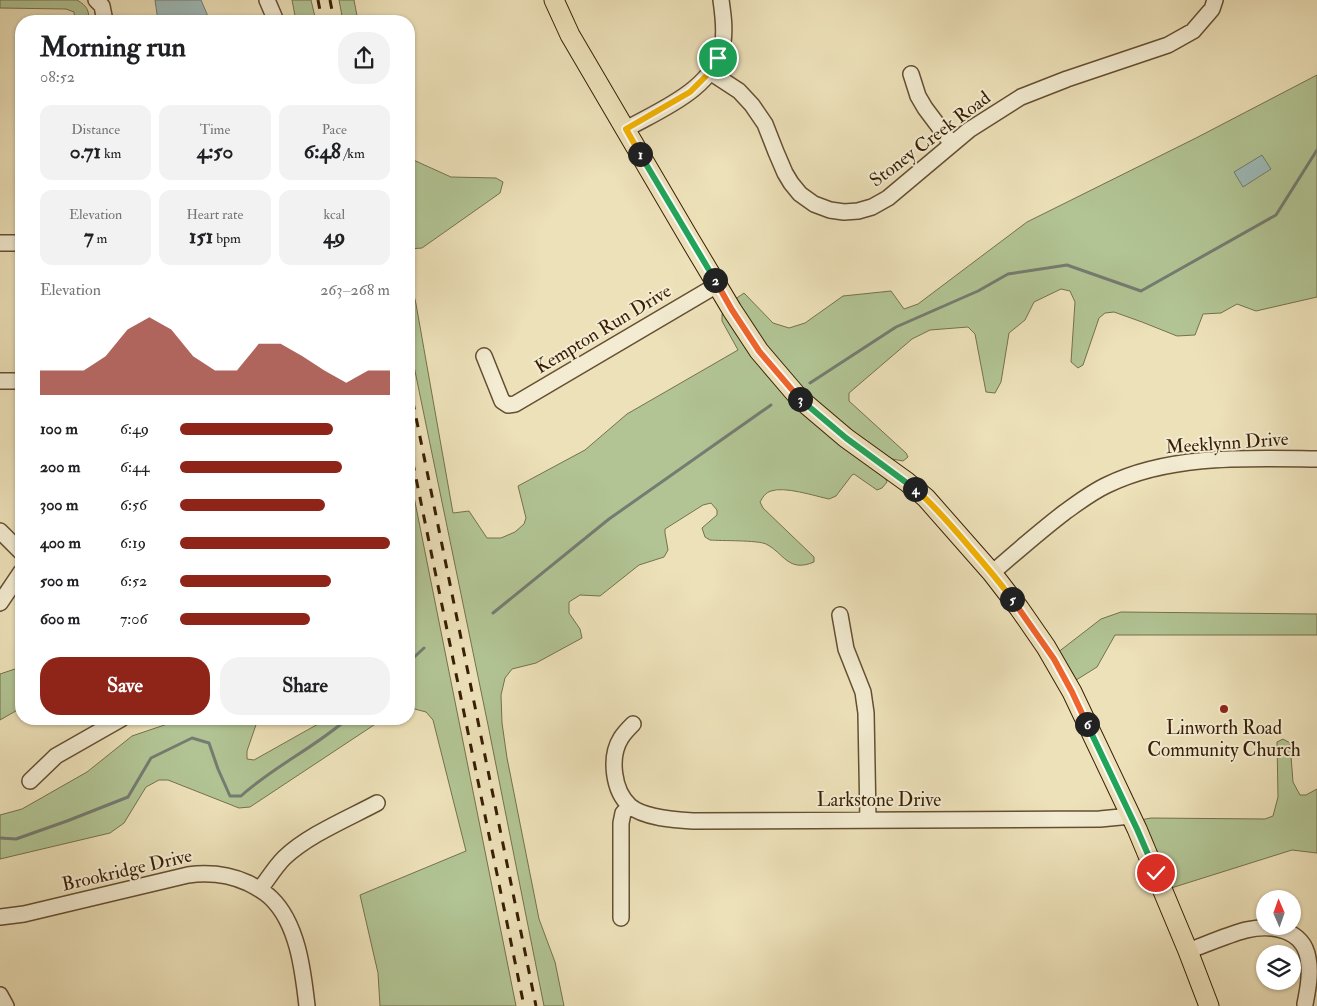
<!DOCTYPE html>
<html lang="en">
<head>
<meta charset="utf-8">
<style>
  :root { --surface:#fff; --page:#f2f2f2; --text:#202124; --muted:#757577; --accent:#8f2418 }
  body { margin:0; font-family:"IM FELL Double Pica",serif; background:var(--page); color:var(--text); height:100vh; display:flex; flex-direction:column; font-size:19px; white-space:nowrap }
  * { box-sizing:border-box; margin:0 }
  p { font-size:16px; color:var(--muted) }
  .icon { flex:none; width:28px; height:28px; fill:none; stroke:currentColor; stroke-width:2; stroke-linecap:round; stroke-linejoin:round }
  .map { position:relative; flex:1; overflow:hidden }
  .details { position:absolute; left:15px; top:15px; width:400px; height:710px; display:flex; flex-direction:column; background:var(--surface); border-radius:20px; box-shadow:0 1px 4px #0004 }
  .details>* { flex:none }
  .needle { width:32px; rotate:358deg }
  .tools { position:absolute; left:1256px; top:890px; display:grid; gap:10px }
  .tools a { display:grid; place-items:center; width:45px; height:45px; border-radius:50%; background:var(--surface); box-shadow:0 1px 4px #0004; font-size:25px }
  .pin { position:absolute; display:grid; place-items:center; width:42px; height:42px; color:#fff; margin:-21px; border:2px solid #fff; border-radius:50%; box-shadow:0 1px 5px #0007 }
  .km { position:absolute; width:25px; height:25px; margin:-12px; border-radius:50%; background:#222; color:#fff; font-size:14px; line-height:25px; text-align:center }
  .round { display:grid; place-items:center; flex:none; width:52px; height:52px; border-radius:20px; background:var(--page) }
  .overview { display:flex; align-items:center; justify-content:space-between; height:85px; padding:0 25px }
  h1 { font-size:28px; font-weight:700; line-height:38px }
  .metrics { display:grid; grid-template-columns:repeat(3,1fr); gap:8px; height:85px; padding:5px 25px }
  .metrics div { display:grid; align-content:center; border-radius:12px; background:var(--page); text-align:center }
  .metrics b { font-size:21px; font-weight:700 }
  .metrics small { font-size:14px; font-weight:400 }
  .metrics p { font-size:14px }
  .chart { height:140px; padding:10px 25px }
  .chart p { display:flex; justify-content:space-between }
  .chart svg { width:100%; height:90px; margin-top:5px; fill:var(--accent); opacity:.7 }
  .primary-button { display:flex; gap:10px; margin-top:auto; padding:10px 25px }
  .primary-button a { flex:1; height:58px; border-radius:20px; background:var(--accent); color:#fff; font-size:20px; font-weight:700; line-height:58px; text-align:center }
  .primary-button a+a { background:var(--page); color:var(--text) }
  ul { padding:0 25px; list-style:none; font-size:16px }
  li { display:grid; grid-template-columns:80px 60px 1fr; align-items:center; height:38px }
  li i { height:12px; border-radius:6px; background:var(--accent) }
  .map>svg:first-child { display:block }
  .green { fill:#b2c494; stroke:#75714c }
  .water { fill:#9dbbb9; stroke:#757c71 }
  .lines { fill:none; stroke-linecap:round; stroke-linejoin:round }
  .stream { stroke:#757c71; stroke-width:3 }
  .minor-casing { stroke:#654f32; stroke-width:18 }
  .major-casing { stroke:#381e05; stroke-width:21 }
  .minor { stroke:#f3ecd2; stroke-width:15 }
  .major { stroke:#ede1b9; stroke-width:19 }
  .rail { stroke:#381e05; stroke-width:3; stroke-dasharray:9 9; stroke-linecap:butt }
  .split-1-casing { stroke:#fff; stroke-width:10 }
  .split-2-casing { stroke:#fff; stroke-width:10 }
  .split-3-casing { stroke:#fff; stroke-width:10 }
  .split-4-casing { stroke:#fff; stroke-width:10 }
  .split-5-casing { stroke:#fff; stroke-width:10 }
  .split-6-casing { stroke:#fff; stroke-width:10 }
  .split-7-casing { stroke:#fff; stroke-width:10 }
  .split-1 { stroke:#f5b400; stroke-width:6 }
  .split-2 { stroke:#22a559; stroke-width:6 }
  .split-3 { stroke:#f0652b; stroke-width:6 }
  .split-4 { stroke:#22a559; stroke-width:6 }
  .split-5 { stroke:#f5b400; stroke-width:6 }
  .split-6 { stroke:#f0652b; stroke-width:6 }
  .split-7 { stroke:#22a559; stroke-width:6 }
  .poi-dot { fill:#8f2418; stroke:#f3ecd2; stroke-width:2 }
  .labels { text-anchor:middle; dominant-baseline:central; stroke-width:4; stroke-linejoin:round; paint-order:stroke }
  .street-label { font-size:19px; fill:#381e05; stroke:#f3ecd2 }
  .poi-label { font-size:19px; fill:#381e05; stroke:#f3ecd2 }
</style>
</head>
<body>
<div class="map">
<svg width="1317" height="1006" viewBox="0 0 1317 1006">
  <rect width="100%" height="100%" fill="#ede1b9"/>
  <filter id="stains"><feTurbulence type="fractalNoise" baseFrequency=".004" numOctaves="4"/><feColorMatrix values="0 0 0 0 .2 0 0 0 0 .09 0 0 0 0 .02 0 0 0 .5 -.17"/></filter>
  <radialGradient id="worn" r=".72"><stop offset=".6" stop-color="#630" stop-opacity="0"/><stop offset="1" stop-color="#630" stop-opacity=".3"/></radialGradient>
  <path class="green" d="M 0,0 L 77,0 C 87,6 89,10 89,21 L 75,21 L 74,12 L 66,9 L 0,8 Z
    M 292,0 L 311,0 L 316,21 L 296,21 Z
    M 339,0 L 354,0 L 358,21 L 343,21 Z
    M 1317,75 L 1317,297 L 1256,311 L 1237,304 L 1221,313 L 1203,314 L 1195,335 L 1177,336 L 1142,322 L 1114,312 L 1105,313 L 1099,318 L 1083,365 L 1078,368 L 1071,362 L 1075,302 L 1070,291 L 1061,289 L 1034,302 L 1025,320 L 1009,333 L 1001,382 L 995,393 L 986,392 L 975,334 L 968,327 L 930,330 L 912,339 L 849,393 L 849,401 L 906,453 L 908,457 L 903,461 L 892,459 L 820,408 L 763,345 L 734,300 L 744,293 L 773,323 L 789,328 L 805,323 L 843,296 L 891,291 L 904,309 L 918,304 L 1027,222 L 1196,138 Z
    M 409,158 L 451,177 L 496,178 L 503,182 L 500,193 L 422,248 L 409,249 Z
    M 409,274 L 416,304 L 453,513 L 469,511 L 487,538 L 501,538 L 515,532 L 524,524 L 526,518 L 518,486 L 585,450 L 627,414 L 738,350 L 722,321 L 722,314 L 728,315 L 883,473 L 887,482 L 882,488 L 877,490 L 854,474 L 852,475 L 836,496 L 829,499 C 815,496 784,486 771,491 C 765,493 763,497 760,502 L 763,508 L 814,557 L 814,562 C 788,573 784,553 766,544 C 757,540 722,541 710,540 L 705,537 L 702,528 L 717,515 L 717,510 L 711,503 L 703,505 L 665,529 L 665,533 L 668,550 L 664,557 L 639,565 L 600,596 L 580,595 L 569,602 L 569,613 L 580,629 L 582,638 L 536,663 L 512,669 L 505,678 L 501,695 L 502,723 L 507,758 L 539,919 L 555,962 L 564,1006 L 544,1006 L 488,725 L 409,342 Z
    M 409,472 L 516,1006 L 380,1006 L 378,973 L 360,895 L 466,851 L 433,720 L 426,712 L 411,708 L 409,709 Z
    M 1121,612 L 1317,614 L 1317,635 L 1115,635 L 1097,667 L 1073,682 L 1057,653 L 1101,619 Z
    M 18,668 L 21,669 L 21,708 L 0,720 L 0,674 Z
    M 182,719 L 258,719 L 247,751 L 247,759 L 254,760 L 327,719 L 383,719 L 250,807 L 239,808 L 168,780 L 159,780 L 146,787 L 124,823 L 110,833 L 0,859 L 0,815 L 22,809 L 87,772 L 132,736 Z
    M 1283,739 L 1290,743 L 1293,782 L 1300,795 L 1306,795 L 1317,789 L 1317,853 L 1292,850 L 1168,889 L 1140,820 L 1151,818 L 1265,819 L 1273,816 L 1278,797 L 1277,742 Z"/>
  <path class="water" d="M 155,0 L 201,0 L 210,21 L 158,21 Z
    M 1262,155 L 1271,169 L 1243,187 L 1234,172 Z"/>
  <g class="lines">
    <path class="stream" d="M 810,383 L 896,327 L 978,291 L 1008,274 L 1067,265 L 1141,291 L 1276,215 L 1317,150
      M 493,613 L 609,519 L 771,405
      M 409,662 L 424,648
      M 0,838 L 16,839 L 67,821 L 128,797 L 151,758 L 192,738 L 209,743 L 218,769 L 230,796 L 241,796 C 274,766 314,748 347,719"/>
    <defs>
      <path id="minor" d="M 96,0 L 102,6 L 105,21
        M 267,0 L 276,21
        M 710,72 L 739,91 L 752,105 L 765,124 L 776,152 L 785,173 L 791,183 L 800,194 L 814,204 L 830,210 L 844,212 L 858,211 L 872,207 L 888,198 L 969,130 L 1021,97 L 1067,79 L 1168,45 L 1193,31 L 1212,9 L 1215,0
        M 911,74 L 918,96 L 925,108 L 952,144
        M 626,129 C 662,109 716,88 723,42 C 725,28 723,14 721,0
        M 0,243 L 21,243
        M 484,356 L 502,401 L 508,405 L 515,404 L 717,285
        M 0,381 L 21,381
        M 0,531 L 21,552
        M 992,573 C 1016,552 1040,531 1065,512 C 1079,502 1092,492 1107,485 C 1170,454 1248,458 1317,459
        M 0,603 L 21,572
        M 840,615 L 846,649 L 863,692 L 866,713 L 868,820
        M 633,724 C 629,728 624,733 621,738 C 609,757 613,791 630,806 C 644,818 675,820 693,821 L 1100,819 L 1131,816
        M 30,781 L 56,756 L 121,719
        M 260,889 C 268,879 275,867 284,858 C 308,835 347,819 377,803
        M 0,917 L 24,914 L 188,875 C 210,872 228,874 248,883 C 256,887 264,891 271,898 C 298,924 303,971 307,1006
        M 621,918 L 621,823 L 623,813 L 630,806
        M 1188,951 C 1207,944 1227,935 1246,930 C 1271,924 1303,929 1308,958 C 1311,973 1308,989 1305,1004
        M 0,995 L 6,1006"/>
      <path id="major" d="M 554,0 L 570,35 L 689,238 L 732,310 L 759,351 L 800,399 L 846,438 L 907,482 L 926,498 L 992,573 L 1019,608 L 1046,647 L 1072,692 L 1137,829 L 1188,951 L 1209,1006"/>
    </defs>
    <use href="#minor" class="minor-casing"/>
    <use href="#major" class="major-casing"/>
    <use href="#minor" class="minor"/>
    <use href="#major" class="major"/>
    <path class="rail" d="M 318,0 L 322,21
      M 330,0 L 334,21
      M 409,383 L 536,1006
      M 409,444 L 524,1006"/>
  </g>
  <g class="lines">
    <defs>
      <path id="split-1" d="M 640,154 L 626,129 L 690,92 L 710,72 L 718,58"/>
      <path id="split-2" d="M 640,154 L 715,280"/>
      <path id="split-3" d="M 715,280 L 732,310 L 759,351 L 800,399"/>
      <path id="split-4" d="M 800,399 L 846,438 L 915,489"/>
      <path id="split-5" d="M 915,489 C 932,503 946,520 961,537 C 978,557 996,577 1012,599"/>
      <path id="split-6" d="M 1012,599 L 1054,659 L 1072,692 L 1087,724"/>
      <path id="split-7" d="M 1087,724 L 1137,829 L 1156,873"/>
    </defs>
    <use href="#split-1" class="split-1-casing"/>
    <use href="#split-2" class="split-2-casing"/>
    <use href="#split-3" class="split-3-casing"/>
    <use href="#split-4" class="split-4-casing"/>
    <use href="#split-5" class="split-5-casing"/>
    <use href="#split-6" class="split-6-casing"/>
    <use href="#split-7" class="split-7-casing"/>
    <use href="#split-1" class="split-1"/>
    <use href="#split-2" class="split-2"/>
    <use href="#split-3" class="split-3"/>
    <use href="#split-4" class="split-4"/>
    <use href="#split-5" class="split-5"/>
    <use href="#split-6" class="split-6"/>
    <use href="#split-7" class="split-7"/>
  </g>
  <circle class="poi-dot" cx="1224" cy="709" r="5"/>
  <g class="labels">
    <g class="street-label">
      <text transform="translate(930 139) rotate(-37)">Stoney Creek Road</text>
      <text transform="translate(603 329) rotate(-31)">Kempton Run Drive</text>
      <text transform="translate(1227 443) rotate(-4)">Meeklynn Drive</text>
      <text x="879" y="800">Larkstone Drive</text>
      <text transform="translate(127 870) rotate(-13)">Brookridge Drive</text>
    </g>
    <g class="poi-label">
      <text x="1224" y="728">Linworth Road<tspan x="1224" dy="22">Community Church</tspan></text>
    </g>
  </g>
  <rect width="100%" height="100%" filter="url(#stains)"/>
  <rect width="100%" height="100%" fill="url(#worn)"/>
</svg>
<div class="tools">
<a><svg class="needle" viewBox="-14 -14 28 28"><path d="M0-13l5 13h-10z" fill="#e53935"/><path d="M0 13l5-13h-10z" fill="#757577"/></svg></a>
<a><svg class="icon" aria-label="layers" viewBox="0 0 24 24"><path d="M12 4l9 5-9 5-9-5zM3 14l9 5 9-5"/></svg></a>
</div>
<div class="pin" style="left:718px;top:58px;background:#1e9e55"><svg class="icon" aria-label="arrive" viewBox="0 0 24 24"><path d="M6 21V4h12l-3 4 3 4H6"/></svg></div>
<div class="pin" style="left:1156px;top:873px;background:#d93025"><svg class="icon" aria-label="check" viewBox="0 0 24 24"><path d="M5 12l5 5 9-10"/></svg></div>
<b class="km" style="left:640px;top:154px">1</b>
<b class="km" style="left:715px;top:280px">2</b>
<b class="km" style="left:800px;top:399px">3</b>
<b class="km" style="left:915px;top:489px">4</b>
<b class="km" style="left:1012px;top:599px">5</b>
<b class="km" style="left:1087px;top:724px">6</b>
<section class="details">
<div class="overview"><div><h1>Morning run</h1><p>08:52</p></div><a class="round"><svg class="icon" aria-label="share" viewBox="0 0 24 24"><path d="M12 15V3M7 8l5-5 5 5M5 13v7h14v-7"/></svg></a></div>
<div class="metrics">
<div><p>Distance</p><b>0.71<small> km</small></b></div>
<div><p>Time</p><b>4:50</b></div>
<div><p>Pace</p><b>6:48<small> /km</small></b></div>
</div>
<div class="metrics">
<div><p>Elevation</p><b>7<small> m</small></b></div>
<div><p>Heart rate</p><b>151<small> bpm</small></b></div>
<div><p>kcal</p><b>49</b></div>
</div>
<div class="chart"><p><span>Elevation</span>263–268 m</p>
<svg viewBox="0 0 160 44" preserveAspectRatio="none"><path d="M0 44V32L10 32L20 32L30 25L40 12L50 6L60 12L70 25L80 32L90 32L100 19L110 19L120 25L130 32L140 38L150 32L160 32V44z"/></svg>
</div>
<ul>
<li><b>100 m</b>6:49<i style="width:73%"></i></li>
<li><b>200 m</b>6:44<i style="width:77%"></i></li>
<li><b>300 m</b>6:56<i style="width:69%"></i></li>
<li><b>400 m</b>6:19<i style="width:100%"></i></li>
<li><b>500 m</b>6:52<i style="width:72%"></i></li>
<li><b>600 m</b>7:06<i style="width:62%"></i></li>
</ul>
<div class="primary-button"><a>Save</a><a>Share</a></div>
</section>
</div>
</body>
</html>
